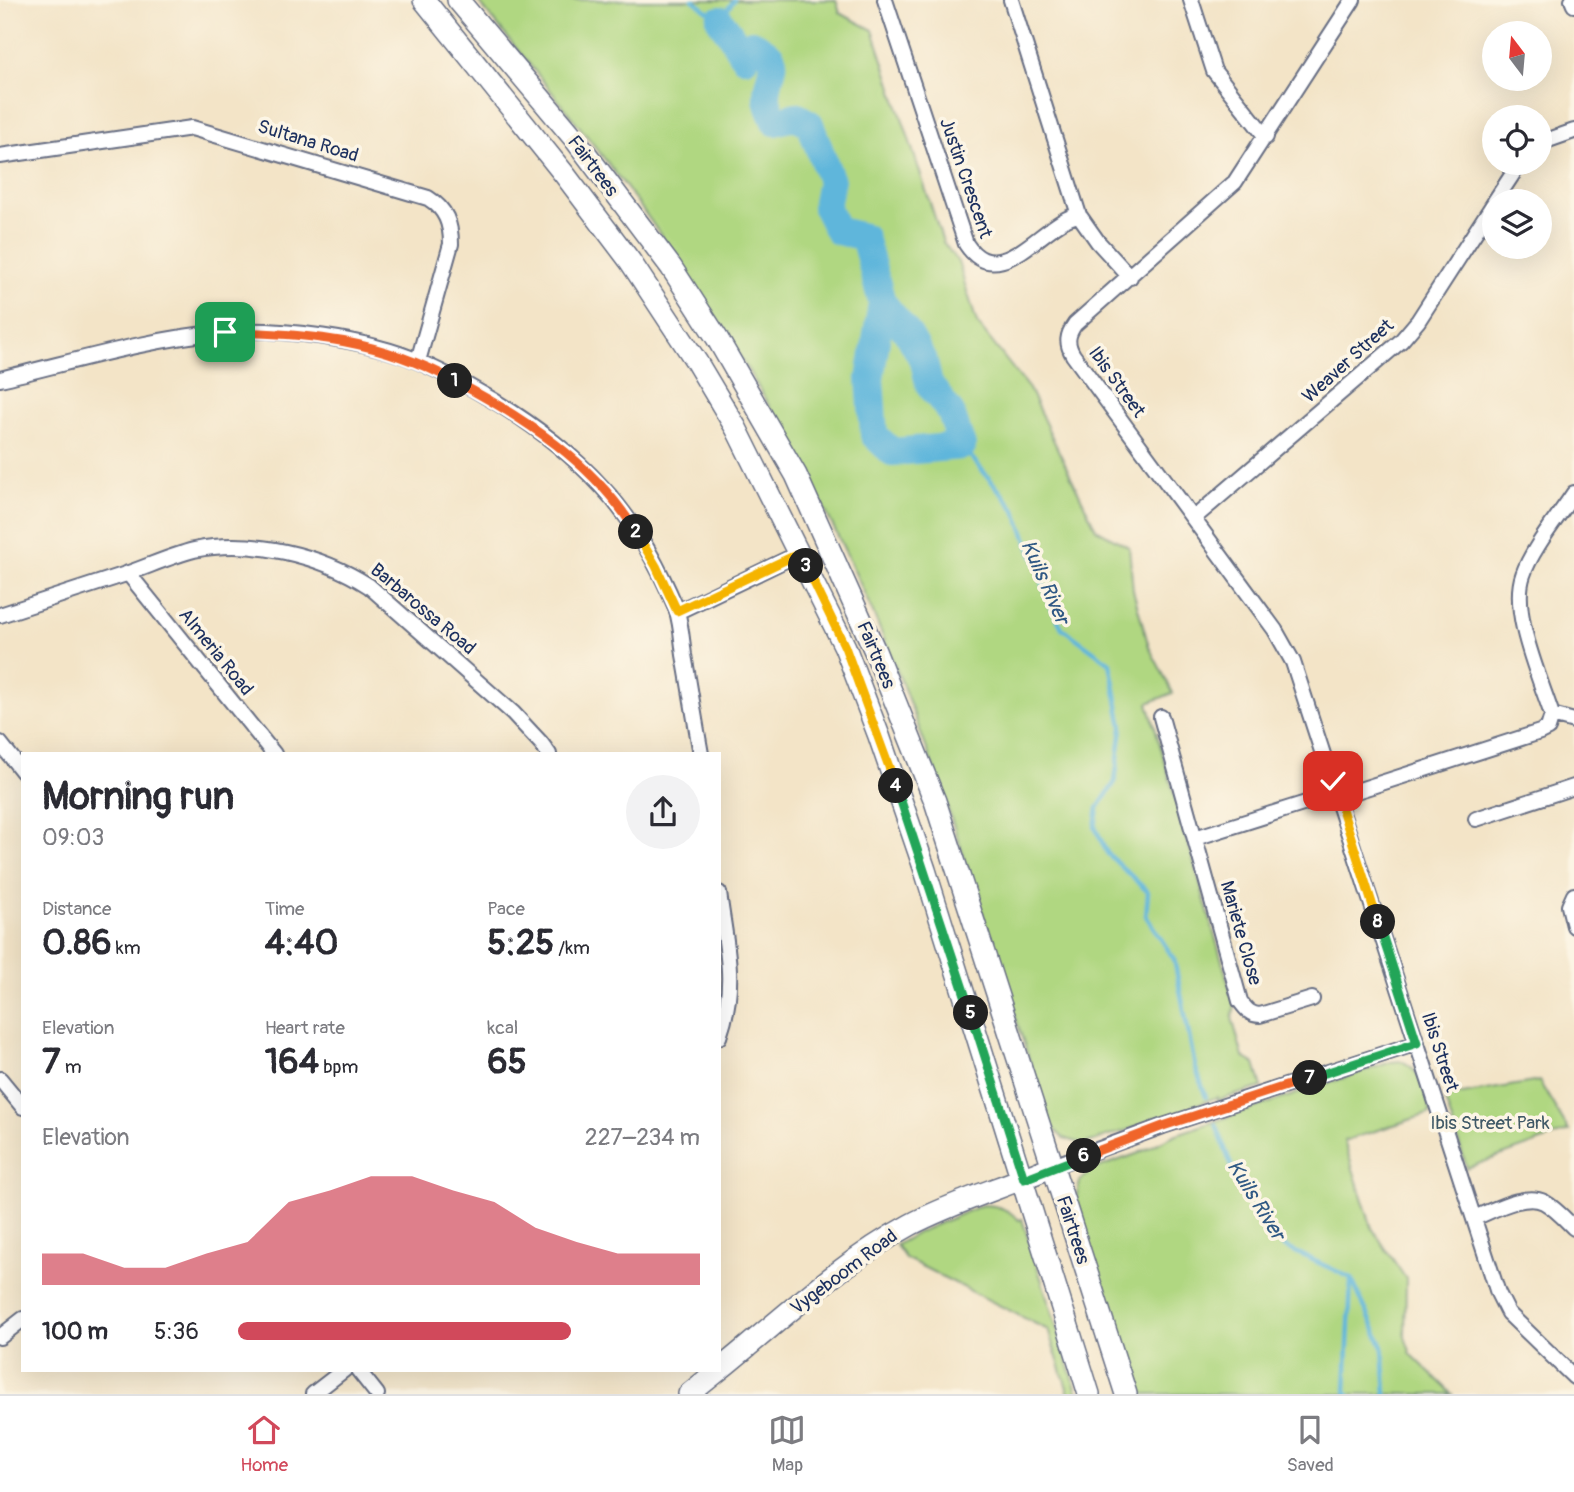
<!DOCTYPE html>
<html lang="en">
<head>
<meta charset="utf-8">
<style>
  :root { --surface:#fff; --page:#f2f2f3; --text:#2b2b33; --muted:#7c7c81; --line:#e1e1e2; --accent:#d1495b }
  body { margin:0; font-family:Pangolin,sans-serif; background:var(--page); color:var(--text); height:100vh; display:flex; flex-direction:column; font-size:26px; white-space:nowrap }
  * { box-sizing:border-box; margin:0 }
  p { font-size:23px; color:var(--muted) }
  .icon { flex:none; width:38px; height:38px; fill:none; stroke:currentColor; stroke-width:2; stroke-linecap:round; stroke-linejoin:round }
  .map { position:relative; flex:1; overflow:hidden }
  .panel { position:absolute; left:21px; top:752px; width:700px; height:620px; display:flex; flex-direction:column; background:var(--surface); border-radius:0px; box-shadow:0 7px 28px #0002 }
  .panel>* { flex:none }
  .needle { width:46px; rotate:344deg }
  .fabs { position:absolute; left:1482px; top:21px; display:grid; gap:14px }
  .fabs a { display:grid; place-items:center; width:70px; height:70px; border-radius:50%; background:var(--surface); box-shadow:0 7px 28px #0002; font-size:35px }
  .pin { position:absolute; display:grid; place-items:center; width:60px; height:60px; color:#fff; margin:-30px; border-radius:14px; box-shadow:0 4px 10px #0006 }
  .km { position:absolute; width:35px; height:35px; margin:-18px; border-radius:50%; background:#222; color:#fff; font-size:19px; line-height:35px; text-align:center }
  .round { display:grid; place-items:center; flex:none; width:74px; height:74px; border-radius:37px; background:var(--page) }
  .head { display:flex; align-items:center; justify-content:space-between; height:119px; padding:0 21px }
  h1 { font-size:38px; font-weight:700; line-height:52px }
  .metrics { display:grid; grid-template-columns:repeat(3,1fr); gap:10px; height:119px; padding:7px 21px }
  .metrics div { display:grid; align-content:center }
  .metrics b { font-size:35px; font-weight:700 }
  .metrics small { font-size:19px; font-weight:400 }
  .metrics p { font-size:19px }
  .chart { height:196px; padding:14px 21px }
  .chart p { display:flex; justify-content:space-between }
  .chart svg { width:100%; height:126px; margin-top:7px; fill:var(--accent); opacity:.7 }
  ul { padding:0 21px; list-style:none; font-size:23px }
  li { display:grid; grid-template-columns:112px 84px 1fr; align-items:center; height:52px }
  li i { height:18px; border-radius:9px; background:var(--accent) }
  .dock { display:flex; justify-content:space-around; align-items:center; height:98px; border-top:2px solid var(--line); background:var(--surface); font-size:19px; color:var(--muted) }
  .dock a { display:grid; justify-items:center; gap:4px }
  .dock .active { color:var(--accent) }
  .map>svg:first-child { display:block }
  .green { fill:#b0d781; stroke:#668370; stroke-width:2 }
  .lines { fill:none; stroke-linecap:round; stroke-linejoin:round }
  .stream { stroke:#5eb6db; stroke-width:4.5 }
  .river { stroke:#5eb6db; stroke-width:28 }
  .street-casing { stroke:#676e83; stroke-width:18 }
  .secondary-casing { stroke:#676e83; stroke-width:24 }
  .street { stroke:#fff; stroke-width:14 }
  .secondary { stroke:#fff; stroke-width:21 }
  .split-1-casing { stroke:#fff; stroke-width:14 }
  .split-2-casing { stroke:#fff; stroke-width:14 }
  .split-3-casing { stroke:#fff; stroke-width:14 }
  .split-4-casing { stroke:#fff; stroke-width:14 }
  .split-5-casing { stroke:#fff; stroke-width:14 }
  .split-6-casing { stroke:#fff; stroke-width:14 }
  .split-7-casing { stroke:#fff; stroke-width:14 }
  .split-8-casing { stroke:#fff; stroke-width:14 }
  .split-9-casing { stroke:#fff; stroke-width:14 }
  .split-1 { stroke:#f0652b; stroke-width:9 }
  .split-2 { stroke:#f0652b; stroke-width:9 }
  .split-3 { stroke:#f5b400; stroke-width:9 }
  .split-4 { stroke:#f5b400; stroke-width:9 }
  .split-5 { stroke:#22a559; stroke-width:9 }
  .split-6 { stroke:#22a559; stroke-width:9 }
  .split-7 { stroke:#f0652b; stroke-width:9 }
  .split-8 { stroke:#22a559; stroke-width:9 }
  .split-9 { stroke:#f5b400; stroke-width:9 }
  .labels { text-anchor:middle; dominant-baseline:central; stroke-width:7; stroke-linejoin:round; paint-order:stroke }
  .street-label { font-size:19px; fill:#1b2f5e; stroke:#fcf5e5 }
  .park-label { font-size:19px; fill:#405967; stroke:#fcf5e5 }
  .water-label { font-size:21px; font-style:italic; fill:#2f5884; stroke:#fcf5e5 }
</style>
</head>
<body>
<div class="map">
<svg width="1574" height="1394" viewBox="0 0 1574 1394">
  <rect width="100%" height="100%" fill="#fcf5e5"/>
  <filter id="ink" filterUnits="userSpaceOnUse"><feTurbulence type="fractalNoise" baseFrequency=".0143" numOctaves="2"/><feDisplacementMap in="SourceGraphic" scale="14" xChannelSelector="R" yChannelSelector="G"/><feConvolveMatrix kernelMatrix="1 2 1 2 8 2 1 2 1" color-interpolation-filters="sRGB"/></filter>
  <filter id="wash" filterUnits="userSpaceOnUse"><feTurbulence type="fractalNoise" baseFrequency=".00686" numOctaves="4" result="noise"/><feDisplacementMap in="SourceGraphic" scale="28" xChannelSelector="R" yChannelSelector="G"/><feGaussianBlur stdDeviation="1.57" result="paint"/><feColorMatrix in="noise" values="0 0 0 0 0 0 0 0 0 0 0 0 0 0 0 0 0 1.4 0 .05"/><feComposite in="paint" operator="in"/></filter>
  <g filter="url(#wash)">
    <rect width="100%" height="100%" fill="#f3e4c7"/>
    <path class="green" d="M 477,0 L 836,0 L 840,13 L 873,30 L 943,242 L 958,262 L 977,323 L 1029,389 L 1096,529 L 1129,547 L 1133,590 L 1149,647 L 1173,693 L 1148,703 L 1235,1006 L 1232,1018 L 1243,1057 L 1255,1064 L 1262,1087 L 1218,1100 L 1217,1097 L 1198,1104 L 1199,1107 L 1084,1144 L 1063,1138 L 1050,1125 C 982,916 923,702 823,506 C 776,413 722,323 662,237 C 605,155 540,78 477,0 Z
      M 1401,1061 C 1422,1069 1425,1093 1431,1113 L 1344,1141 L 1372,1228 L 1406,1279 L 1405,1337 L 1411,1354 L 1452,1394 L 1136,1394 L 1075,1203 L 1080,1181 L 1091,1170 L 1139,1153 L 1174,1135 L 1391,1062 Z
      M 1539,1081 L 1569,1131 L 1467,1168 L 1444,1097 Z
      M 982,1205 C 997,1205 1008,1209 1019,1220 L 1022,1219 L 1078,1394 L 1069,1394 L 1048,1330 L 905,1258 L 896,1245 L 919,1232 Z"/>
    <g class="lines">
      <path class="stream" d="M 693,0 L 720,20 L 734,0
        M 962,446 L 1014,508 L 1039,569 L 1048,600 L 1062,628 L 1110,663 L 1122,727 L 1115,782 L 1098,808 L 1095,827 L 1107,853 L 1148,892 L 1146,916 L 1174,959 L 1195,1066 L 1206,1097
        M 1216,1124 L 1235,1176 L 1283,1246 L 1351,1278 L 1383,1347 L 1386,1394
        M 1348,1394 L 1346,1391 L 1351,1279"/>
      <path class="river" d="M 720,20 C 724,27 730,32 733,39 C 738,47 738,51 745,58 L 752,43 C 787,61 769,64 767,94 C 766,103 772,114 775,122 L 796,116 L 810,124 L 831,181 L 826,207 L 838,231 L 864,237 L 882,302 L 870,379 L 874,435 L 892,452 L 962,446 L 951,413 L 929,384 L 924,362 L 909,335 L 882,302"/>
    </g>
  </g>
  <g filter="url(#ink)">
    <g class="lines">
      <defs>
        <path id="street" d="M 885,0 L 966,244 C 1000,295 1045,219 1079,215
          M 1011,0 L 1079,215 L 1098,242 L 1130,277
          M 1191,0 L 1214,71 L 1266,137
          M 1353,0 L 1235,182 L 1075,324 C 1067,335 1066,343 1073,355 L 1275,630 L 1293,662 L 1498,1293 L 1508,1313 L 1574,1377
          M 1572,0 L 1574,5
          M 1540,143 L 1574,131
          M 0,156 L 192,128 L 428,198 C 446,209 451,224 451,244 L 418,361
          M 1495,201 L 1520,163
          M 0,379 C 73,362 147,339 222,332 C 278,327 368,339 420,362 C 486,392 553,434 602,487 C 634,521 658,565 676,608 C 681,623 682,640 684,655 C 690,688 695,721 701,754
          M 1194,518 L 1401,341 L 1418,321 L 1494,203
          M 128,573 L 274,754
          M 677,612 L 800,553
          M 0,615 C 41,602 82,588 123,575 C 147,567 170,556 194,550 C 251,538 321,555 369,586 L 513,713 L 541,743 L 549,754
          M 1552,715 L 1574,721
          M 1161,717 L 1240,1001 C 1246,1009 1250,1015 1260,1015 L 1312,999
          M 0,743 L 23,772
          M 1476,819 L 1574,787
          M 1195,838 L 1325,797 L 1350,793 L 1540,732 L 1548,728 L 1552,715 C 1540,678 1510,612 1523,575 C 1531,550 1559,516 1574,493
          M 719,893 C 726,947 738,983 719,1037
          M 1574,895 L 1569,906 L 1574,926
          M 0,1079 L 23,1107
          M 1053,1166 L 1163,1126 L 1417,1043
          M 1474,1218 C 1492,1211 1525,1192 1544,1202 C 1555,1208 1565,1219 1574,1228
          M 0,1337 L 23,1319
          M 358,1370 L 377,1394
          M 313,1394 L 344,1370"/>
        <path id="secondary" d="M 424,0 L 565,175 L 630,261 L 696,361 L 736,428 L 845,647 L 879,736 L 925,870 L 1089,1394
          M 458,0 L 574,138 L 671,267 L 717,338 L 796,475 L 875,651 L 935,801 L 1126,1394
          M 719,1370 C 781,1320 840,1263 910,1225 C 955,1201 1006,1187 1053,1166
          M 689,1394 L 719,1370"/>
      </defs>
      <use href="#street" class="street-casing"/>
      <use href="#secondary" class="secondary-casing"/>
      <use href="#street" class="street"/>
      <use href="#secondary" class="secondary"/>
    </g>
  </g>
  <g class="lines" filter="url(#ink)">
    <defs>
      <path id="split-1" d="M 225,332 C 310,333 379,340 455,381"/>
      <path id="split-2" d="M 455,381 C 523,417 596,464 636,532"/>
      <path id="split-3" d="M 636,532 L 656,566 L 677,611 L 800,553 L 806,566"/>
      <path id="split-4" d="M 806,566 L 845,647 L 896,786"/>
      <path id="split-5" d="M 896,786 L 971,1013"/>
      <path id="split-6" d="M 971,1013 L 1024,1179 L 1084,1156"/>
      <path id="split-7" d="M 1084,1156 L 1163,1126 L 1310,1078"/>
      <path id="split-8" d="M 1310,1078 L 1417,1043 L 1378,922"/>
      <path id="split-9" d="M 1333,781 L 1378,922"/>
    </defs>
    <use href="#split-1" class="split-1-casing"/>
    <use href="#split-2" class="split-2-casing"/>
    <use href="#split-3" class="split-3-casing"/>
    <use href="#split-4" class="split-4-casing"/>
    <use href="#split-5" class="split-5-casing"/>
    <use href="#split-6" class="split-6-casing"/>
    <use href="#split-7" class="split-7-casing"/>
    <use href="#split-8" class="split-8-casing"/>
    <use href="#split-9" class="split-9-casing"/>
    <use href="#split-1" class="split-1"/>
    <use href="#split-2" class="split-2"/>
    <use href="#split-3" class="split-3"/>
    <use href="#split-4" class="split-4"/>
    <use href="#split-5" class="split-5"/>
    <use href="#split-6" class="split-6"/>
    <use href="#split-7" class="split-7"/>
    <use href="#split-8" class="split-8"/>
    <use href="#split-9" class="split-9"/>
  </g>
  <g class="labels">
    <g class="street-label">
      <text transform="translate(308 141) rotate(17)">Sultana Road</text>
      <text transform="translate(593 166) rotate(53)">Fairtrees</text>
      <text transform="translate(966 178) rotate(71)">Justin Crescent</text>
      <text transform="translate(1348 361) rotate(-42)">Weaver Street</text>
      <text transform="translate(1117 382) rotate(54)">Ibis Street</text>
      <text transform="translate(423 609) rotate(40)">Barbarossa Road</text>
      <text transform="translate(216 652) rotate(51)">Almeria Road</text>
      <text transform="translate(876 655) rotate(67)">Fairtrees</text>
      <text transform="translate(1241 933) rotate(74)">Mariete Close</text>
      <text transform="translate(1440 1052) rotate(72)">Ibis Street</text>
      <text transform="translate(1073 1230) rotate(72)">Fairtrees</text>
      <text transform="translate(844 1272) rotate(-37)">Vygeboom Road</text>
    </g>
    <g class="park-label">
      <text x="1490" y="1123">Ibis Street Park</text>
    </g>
    <g class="water-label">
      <text transform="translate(1045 582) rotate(66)">Kuils River</text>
      <text transform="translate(1256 1200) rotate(58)">Kuils River</text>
    </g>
  </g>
</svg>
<div class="fabs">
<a><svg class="needle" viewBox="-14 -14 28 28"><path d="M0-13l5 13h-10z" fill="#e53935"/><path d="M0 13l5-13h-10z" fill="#7c7c81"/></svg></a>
<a><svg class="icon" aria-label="locate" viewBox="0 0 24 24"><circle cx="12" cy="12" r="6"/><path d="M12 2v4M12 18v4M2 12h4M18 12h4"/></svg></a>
<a><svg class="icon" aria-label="layers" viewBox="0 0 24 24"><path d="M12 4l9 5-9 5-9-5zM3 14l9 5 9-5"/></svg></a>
</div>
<div class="pin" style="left:225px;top:332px;background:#1e9e55"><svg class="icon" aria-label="arrive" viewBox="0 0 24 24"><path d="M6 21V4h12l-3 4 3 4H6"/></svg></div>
<div class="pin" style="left:1333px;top:781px;background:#d93025"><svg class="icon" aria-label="check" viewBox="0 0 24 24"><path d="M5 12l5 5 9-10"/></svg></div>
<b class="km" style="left:455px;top:381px">1</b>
<b class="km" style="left:636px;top:532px">2</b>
<b class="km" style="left:806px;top:566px">3</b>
<b class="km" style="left:896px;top:786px">4</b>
<b class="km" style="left:971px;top:1013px">5</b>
<b class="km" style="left:1084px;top:1156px">6</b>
<b class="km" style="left:1310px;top:1078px">7</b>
<b class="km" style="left:1378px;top:922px">8</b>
<section class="panel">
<div class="head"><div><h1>Morning run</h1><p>09:03</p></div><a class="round"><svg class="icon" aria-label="share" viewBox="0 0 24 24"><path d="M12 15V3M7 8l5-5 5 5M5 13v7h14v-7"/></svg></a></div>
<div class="metrics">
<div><p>Distance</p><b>0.86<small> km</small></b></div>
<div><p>Time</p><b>4:40</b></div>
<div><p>Pace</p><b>5:25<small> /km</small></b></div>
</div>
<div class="metrics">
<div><p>Elevation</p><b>7<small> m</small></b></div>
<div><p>Heart rate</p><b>164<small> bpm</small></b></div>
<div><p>kcal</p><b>65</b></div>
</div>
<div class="chart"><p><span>Elevation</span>227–234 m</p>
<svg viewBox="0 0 160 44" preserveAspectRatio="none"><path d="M0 44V33L10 33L20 38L30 38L40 33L50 29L60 15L70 11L80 6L90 6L100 11L110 15L120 24L130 29L140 33L150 33L160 33V44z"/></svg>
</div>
<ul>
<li><b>100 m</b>5:36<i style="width:72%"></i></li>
</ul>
</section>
</div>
<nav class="dock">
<a class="active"><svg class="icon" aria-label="home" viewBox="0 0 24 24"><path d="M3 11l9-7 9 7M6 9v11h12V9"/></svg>Home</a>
<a><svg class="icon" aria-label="map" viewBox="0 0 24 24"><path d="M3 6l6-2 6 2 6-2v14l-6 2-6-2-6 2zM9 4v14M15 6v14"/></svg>Map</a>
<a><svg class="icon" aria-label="saved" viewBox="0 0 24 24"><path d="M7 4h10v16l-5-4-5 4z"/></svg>Saved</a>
</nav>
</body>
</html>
